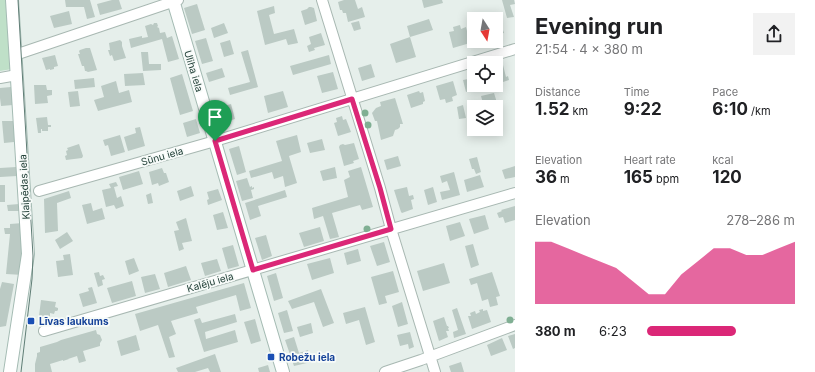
<!DOCTYPE html>
<html lang="en">
<head>
<meta charset="utf-8">
<style>
  :root { --surface:#fff; --page:#f2f2f2; --text:#202124; --muted:#757577; --accent:#db2777 }
  body { margin:0; font-family:Inter,sans-serif; background:var(--page); color:var(--text); height:100vh; display:flex; flex-direction:column; font-size:15px; white-space:nowrap }
  * { box-sizing:border-box; margin:0 }
  p { font-size:13px; color:var(--muted) }
  .icon { flex:none; width:22px; height:22px; fill:none; stroke:currentColor; stroke-width:2; stroke-linecap:round; stroke-linejoin:round }
  .map { position:relative; flex:1; overflow:hidden }
  .drawer { display:flex; flex-direction:column; background:var(--surface); width:300px }
  .drawer>* { flex:none }
  .needle { width:26px; rotate:169deg }
  .buttons { position:absolute; left:467px; top:12px; display:grid; gap:8px }
  .buttons a { display:grid; place-items:center; width:36px; height:36px; border-radius:0px; background:var(--surface); box-shadow:0 2px 10px #0003; font-size:20px }
  .pin { position:absolute; display:grid; place-items:center; width:34px; height:34px; color:#fff; margin:-41px -17px; border-radius:50% 50% 50% 0; rotate:-45deg; box-shadow:0 0 4px #0007 }
  .pin .icon { rotate:45deg }
  .round { display:grid; place-items:center; flex:none; width:42px; height:42px; border-radius:0px; background:var(--page) }
  .headline { display:flex; align-items:center; justify-content:space-between; height:68px; padding:0 20px }
  h1 { font-size:22px; font-weight:700; line-height:30px }
  .stats { display:grid; grid-template-columns:repeat(3,1fr); gap:6px; height:68px; padding:4px 20px }
  .stats div { display:grid; align-content:center }
  .stats b { font-size:17px; font-weight:700 }
  .stats small { font-size:11px; font-weight:400 }
  .stats p { font-size:11px }
  .chart { height:112px; padding:8px 20px }
  .chart p { display:flex; justify-content:space-between }
  .chart svg { width:100%; height:72px; margin-top:4px; fill:var(--accent); opacity:.7 }
  ul { padding:0 20px; list-style:none; font-size:13px }
  li { display:grid; grid-template-columns:64px 48px 1fr; align-items:center; height:30px }
  li i { height:10px; border-radius:5px; background:var(--accent) }
  main { display:flex; flex:1; min-height:0 }
  .map>svg:first-child { display:block }
  .green { fill:#bfe0c8 }
  .building { fill:#bbcac4 }
  .lines { fill:none; stroke-linecap:round; stroke-linejoin:round }
  .street-casing { stroke:#a8b8b2; stroke-width:12 }
  .secondary-casing { stroke:#a4bbb3; stroke-width:14 }
  .street { stroke:#fff; stroke-width:10 }
  .secondary { stroke:#fff; stroke-width:12 }
  .tram { stroke:#5f7d75; stroke-width:1 }
  .tree { fill:#80af93 }
  .route-casing { stroke:#fff; stroke-width:8 }
  .route { stroke:#db2777; stroke-width:5 }
  .transit-dot { fill:#1a4fb4; stroke:#f7fbf9; stroke-width:1.5 }
  .labels { text-anchor:middle; dominant-baseline:central; stroke-width:3.5; stroke-linejoin:round; paint-order:stroke }
  .street-label { font-size:10px; fill:#24423a; stroke:#f7fbf9 }
  .transit-label { font-size:10px; font-weight:bold; fill:#164399; stroke:#f7fbf9; text-anchor:start }
</style>
</head>
<body>
<main>
<div class="map">
<svg width="515" height="372" viewBox="0 0 515 372">
  <rect width="100%" height="100%" fill="#e6efeb"/>
  <path class="green" d="M 0,0 L 8,0 L 12,69 L 0,71 Z"/>
  <path class="building" d="M 65,0 L 90,0 L 95,17 L 87,19 L 84,7 L 66,7 Z
    M 112,0 L 119,0 L 122,9 L 100,15 L 97,4 Z
    M 344,0 L 355,0 L 358,9 L 362,7 L 365,17 L 348,22 L 346,13 L 343,13 L 342,10 L 340,10 L 338,2 Z
    M 422,0 L 442,0 L 443,3 L 424,8 Z
    M 502,0 L 514,0 L 515,4 L 510,5 L 514,17 L 507,18 Z
    M 197,4 L 205,30 L 192,34 L 184,8 Z
    M 274,6 L 275,13 L 269,15 L 274,34 L 294,29 L 298,43 L 288,45 L 286,39 L 265,45 L 257,11 Z
    M 309,7 L 311,7 L 314,8 L 317,21 L 305,25 L 301,11 L 307,9 Z
    M 69,11 L 72,24 L 54,28 L 50,16 Z
    M 429,19 L 433,30 L 410,37 L 407,26 Z
    M 359,21 L 361,29 L 354,31 L 351,23 Z
    M 500,21 L 504,33 L 496,35 L 496,22 Z
    M 154,23 L 157,23 L 158,26 L 157,27 L 159,28 L 160,33 L 165,32 L 167,38 L 172,36 L 179,59 L 168,62 L 162,39 L 131,48 L 129,39 L 142,36 L 142,38 L 148,37 L 145,26 L 151,24 L 153,25 Z
    M 224,23 L 228,33 L 214,38 L 211,28 Z
    M 460,25 L 461,29 L 466,27 L 470,43 L 453,48 L 449,32 L 454,31 L 453,27 Z
    M 321,33 L 325,45 L 314,48 L 315,50 L 309,52 L 307,46 L 311,44 L 309,37 Z
    M 410,37 L 416,57 L 396,63 L 390,44 Z
    M 206,38 L 213,61 L 202,64 L 195,41 Z
    M 120,40 L 122,42 L 122,46 L 126,58 L 114,61 L 112,55 L 110,56 L 108,50 L 110,50 L 109,43 Z
    M 230,40 L 234,54 L 224,57 L 220,43 Z
    M 86,48 L 90,48 L 97,70 L 88,72 L 86,71 L 85,71 L 84,66 L 82,66 L 78,54 L 80,54 L 79,51 L 80,50 Z
    M 248,50 L 258,87 L 230,95 L 228,88 L 250,82 L 241,52 Z
    M 141,52 L 148,52 L 149,64 L 161,64 L 161,70 L 143,71 Z
    M 55,55 L 58,66 L 54,67 L 54,69 L 50,70 L 50,69 L 46,70 L 42,58 Z
    M 329,55 L 331,64 L 293,75 L 290,66 Z
    M 371,64 L 375,77 L 362,81 L 358,68 Z
    M 503,65 L 506,77 L 508,76 L 509,80 L 503,82 L 502,78 L 496,80 L 496,67 Z
    M 222,68 L 225,77 L 209,82 L 206,73 Z
    M 333,72 L 338,89 L 322,93 L 317,76 Z
    M 143,73 L 145,85 L 125,86 L 124,74 Z
    M 182,74 L 193,111 L 180,115 L 170,78 Z
    M 474,74 L 474,85 L 481,85 L 482,91 L 479,92 L 478,89 L 466,92 L 463,80 L 468,79 L 468,76 Z
    M 94,78 L 95,87 L 75,89 L 74,80 Z
    M 116,81 L 119,93 L 129,90 L 132,102 L 98,111 L 94,100 L 104,97 L 101,86 Z
    M 453,81 L 457,95 L 452,97 L 453,101 L 446,103 L 445,99 L 440,100 L 436,86 Z
    M 34,85 L 46,85 L 47,90 L 52,90 L 52,95 L 47,96 L 48,103 L 35,104 Z
    M 11,87 L 13,105 L 1,106 L 0,98 L 0,88 Z
    M 78,91 L 80,106 L 70,107 L 68,92 Z
    M 283,91 L 288,107 L 268,113 L 264,96 Z
    M 419,91 L 420,93 L 423,92 L 425,101 L 423,102 L 423,104 L 411,108 L 407,95 Z
    M 494,93 L 498,106 L 484,107 L 481,96 Z
    M 395,98 L 403,124 L 400,124 L 400,127 L 398,129 L 395,130 L 393,136 L 381,140 L 377,121 L 375,121 L 372,113 L 376,108 L 381,106 L 380,102 Z
    M 231,104 L 235,119 L 219,124 L 214,109 Z
    M 463,105 L 466,118 L 459,119 L 457,107 Z
    M 342,116 L 343,120 L 346,119 L 351,132 L 338,136 L 334,123 L 337,122 L 336,118 Z
    M 47,117 L 48,125 L 51,125 L 51,127 L 48,127 L 48,131 L 42,131 L 42,129 L 41,129 L 41,133 L 38,133 L 36,118 Z
    M 196,119 L 200,133 L 187,137 L 183,123 Z
    M 2,121 L 14,121 L 14,142 L 4,143 Z
    M 140,127 L 145,146 L 128,151 L 124,137 L 136,133 L 135,128 Z
    M 120,135 L 125,152 L 111,156 L 108,145 L 105,146 L 103,140 Z
    M 297,135 L 301,152 L 289,156 L 297,183 L 285,187 L 283,176 L 274,179 L 272,172 L 251,178 L 249,171 L 282,161 L 276,141 Z
    M 322,139 L 325,150 L 310,153 L 307,143 Z
    M 354,143 L 359,159 L 353,161 L 354,163 L 344,166 L 339,147 L 340,145 L 343,144 L 345,145 Z
    M 79,144 L 83,156 L 82,158 L 66,160 L 65,156 L 67,155 L 66,151 L 68,150 L 67,148 Z
    M 239,146 L 246,172 L 237,175 L 229,149 Z
    M 398,156 L 401,166 L 387,170 L 384,160 Z
    M 477,157 L 481,172 L 476,174 L 474,169 L 472,169 L 469,159 Z
    M 515,166 L 515,177 L 505,179 L 502,170 Z
    M 16,167 L 17,176 L 0,177 L 0,168 Z
    M 335,167 L 337,178 L 323,181 L 320,171 Z
    M 361,167 L 373,207 L 362,210 L 360,205 L 332,213 L 339,237 L 330,239 L 323,216 L 314,219 L 312,208 L 348,197 L 344,180 L 350,177 L 348,171 Z
    M 162,168 L 164,173 L 166,173 L 169,182 L 159,186 L 158,183 L 152,185 L 149,172 Z
    M 139,171 L 143,184 L 123,190 L 119,177 Z
    M 454,172 L 460,195 L 442,200 L 440,192 L 450,190 L 447,181 L 442,183 L 440,176 Z
    M 480,175 L 484,187 L 467,192 L 464,180 Z
    M 247,178 L 250,187 L 252,186 L 252,188 L 254,187 L 254,189 L 251,190 L 253,198 L 242,201 L 236,181 Z
    M 116,182 L 118,186 L 114,187 L 117,198 L 121,196 L 124,206 L 116,209 L 114,205 L 106,207 L 102,190 L 111,188 L 109,184 Z
    M 0,185 L 5,185 L 5,202 L 0,202 Z
    M 191,186 L 194,196 L 180,201 L 177,191 Z
    M 407,187 L 409,196 L 413,195 L 414,199 L 411,200 L 413,209 L 402,213 L 401,212 L 394,190 Z
    M 433,187 L 437,202 L 428,205 L 424,190 Z
    M 218,189 L 222,200 L 208,205 L 207,200 L 209,199 L 207,192 Z
    M 285,190 L 287,197 L 258,206 L 261,216 L 250,220 L 245,203 Z
    M 69,191 L 71,198 L 57,203 L 58,231 L 45,233 L 44,199 Z
    M 151,193 L 153,203 L 148,204 L 146,195 Z
    M 91,203 L 93,211 L 102,208 L 105,219 L 87,224 L 82,205 Z
    M 19,204 L 19,211 L 8,211 L 7,205 Z
    M 515,206 L 515,220 L 505,223 L 503,217 L 499,218 L 497,213 L 502,211 L 501,210 Z
    M 223,212 L 228,228 L 217,230 L 213,215 Z
    M 485,215 L 489,229 L 474,234 L 469,219 Z
    M 186,218 L 192,241 L 182,243 L 184,249 L 179,251 L 174,231 L 179,230 L 176,222 Z
    M 460,222 L 465,236 L 450,241 L 446,226 Z
    M 23,223 L 23,275 L 6,274 L 10,234 L 5,234 L 4,228 L 10,228 L 10,224 Z
    M 320,227 L 324,241 L 304,247 L 299,233 Z
    M 67,232 L 73,241 L 60,249 L 55,240 Z
    M 266,235 L 272,256 L 262,260 L 255,238 Z
    M 384,242 L 390,262 L 377,266 L 370,246 Z
    M 473,244 L 479,265 L 471,268 L 465,246 Z
    M 233,245 L 239,266 L 228,269 L 222,248 Z
    M 358,249 L 361,261 L 347,265 L 344,253 Z
    M 70,254 L 73,275 L 58,277 L 56,261 L 64,260 L 63,255 Z
    M 134,258 L 139,271 L 129,275 L 125,261 Z
    M 330,258 L 334,273 L 312,280 L 307,264 Z
    M 217,259 L 221,271 L 205,276 L 201,263 Z
    M 444,263 L 450,283 L 423,291 L 417,271 Z
    M 186,266 L 191,280 L 168,287 L 164,273 Z
    M 393,271 L 399,292 L 385,296 L 387,303 L 379,305 L 371,277 Z
    M 99,272 L 100,276 L 103,275 L 105,279 L 102,280 L 103,285 L 98,287 L 94,273 Z
    M 492,272 L 500,296 L 496,297 L 498,305 L 490,307 L 488,299 L 482,301 L 477,283 L 471,285 L 469,279 Z
    M 276,273 L 283,298 L 274,301 L 267,276 Z
    M 155,274 L 160,289 L 145,293 L 141,277 Z
    M 132,281 L 136,296 L 112,303 L 107,288 Z
    M 2,282 L 14,284 L 6,326 L 0,327 L 0,289 Z
    M 244,283 L 251,308 L 240,311 L 236,295 L 196,307 L 198,313 L 171,321 L 176,334 L 169,337 L 175,357 L 169,358 L 158,325 L 140,331 L 135,314 Z
    M 92,287 L 97,303 L 83,307 L 79,294 L 89,291 L 88,288 Z
    M 321,289 L 334,323 L 323,327 L 314,302 L 292,309 L 288,301 Z
    M 41,300 L 56,302 L 55,307 L 58,308 L 58,310 L 57,311 L 55,311 L 54,314 L 50,313 L 50,316 L 45,317 L 43,319 L 40,319 L 39,316 Z
    M 402,302 L 408,324 L 398,327 L 392,306 Z
    M 365,307 L 375,342 L 366,345 L 359,320 L 346,324 L 343,313 Z
    M 457,308 L 466,334 L 454,338 L 453,332 L 458,330 L 452,310 Z
    M 483,309 L 483,311 L 487,310 L 491,322 L 472,329 L 468,316 L 471,316 L 470,313 L 475,311 L 476,314 L 480,312 L 479,310 Z
    M 287,310 L 293,331 L 284,333 L 278,313 Z
    M 235,314 L 237,322 L 205,332 L 206,339 L 235,330 L 238,342 L 204,352 L 194,320 L 200,318 L 202,323 Z
    M 444,317 L 447,326 L 448,326 L 449,328 L 448,328 L 449,331 L 446,331 L 448,337 L 439,341 L 433,321 Z
    M 255,319 L 261,341 L 251,344 L 244,322 Z
    M 311,323 L 313,333 L 300,337 L 297,327 Z
    M 96,330 L 97,334 L 100,335 L 102,340 L 100,343 L 100,346 L 83,351 L 86,361 L 79,363 L 77,356 L 68,359 L 69,359 L 63,361 L 63,360 L 50,364 L 52,372 L 35,372 L 35,364 L 37,356 L 37,353 L 40,352 L 40,347 L 57,342 L 61,340 Z
    M 410,332 L 414,347 L 409,349 L 408,344 L 400,346 L 397,335 Z
    M 515,334 L 515,348 L 513,349 L 508,336 Z
    M 136,335 L 140,350 L 121,356 L 117,341 Z
    M 294,337 L 299,353 L 308,350 L 311,362 L 294,366 L 285,340 Z
    M 502,338 L 507,350 L 491,356 L 487,345 Z
    M 215,354 L 221,372 L 210,372 L 208,368 L 195,372 L 178,372 L 176,368 Z
    M 461,362 L 464,372 L 451,372 L 449,366 Z
    M 268,365 L 270,372 L 259,372 L 258,368 Z"/>
  <g class="lines">
    <defs>
      <path id="street" d="M 322,0 L 380,188 L 391,229 L 435,372
        M 15,55 L 178,0
        M 0,78 L 17,75
        M 39,191 L 215,141 L 515,49
        M 44,331 L 515,193
        M 385,372 L 421,360 L 515,325"/>
      <path id="secondary" d="M 173,0 L 283,372
        M 10,372 L 28,254 L 12,0"/>
    </defs>
    <use href="#street" class="street-casing"/>
    <use href="#secondary" class="secondary-casing"/>
    <use href="#street" class="street"/>
    <use href="#secondary" class="secondary"/>
    <path class="tram" d="M 18,0 L 33,256 L 32,279 L 21,372"/>
  </g>
  <g class="tree">
    <circle cx="365" cy="113" r="3.5"/>
    <circle cx="368" cy="125" r="3.5"/>
    <circle cx="367" cy="229" r="3.5"/>
    <circle cx="510" cy="320" r="3.5"/>
  </g>
  <g class="lines">
    <defs>
      <path id="route" d="M 352,99 L 380,188 L 391,229 L 253,270 L 215,141 Z"/>
    </defs>
    <use href="#route" class="route-casing"/>
    <use href="#route" class="route"/>
  </g>
  <g class="transit-dot">
    <rect x="27" y="317" width="8" height="8" rx="2"/>
    <rect x="267" y="353" width="8" height="8" rx="2"/>
  </g>
  <g class="labels">
    <g class="street-label">
      <text transform="translate(194 71) rotate(73)">Uliha iela</text>
      <text transform="translate(162 156) rotate(-16)">Sūnu iela</text>
      <text transform="translate(24 187) rotate(-93)">Klaipēdas iela</text>
      <text transform="translate(210 282) rotate(-16)">Kalēju iela</text>
    </g>
    <g class="transit-label">
      <text x="39" y="321">Līvas laukums</text>
      <text x="279" y="357">Robežu iela</text>
    </g>
  </g>
</svg>
<div class="buttons">
<a><svg class="needle" viewBox="-14 -14 28 28"><path d="M0-13l5 13h-10z" fill="#e53935"/><path d="M0 13l5-13h-10z" fill="#757577"/></svg></a>
<a><svg class="icon" aria-label="locate" viewBox="0 0 24 24"><circle cx="12" cy="12" r="6"/><path d="M12 2v4M12 18v4M2 12h4M18 12h4"/></svg></a>
<a><svg class="icon" aria-label="layers" viewBox="0 0 24 24"><path d="M12 4l9 5-9 5-9-5zM3 14l9 5 9-5"/></svg></a>
</div>
<div class="pin" style="left:215px;top:141px;background:#1e9e55"><svg class="icon" aria-label="arrive" viewBox="0 0 24 24"><path d="M6 21V4h12l-3 4 3 4H6"/></svg></div>
</div>
<section class="drawer">
<div class="headline"><div><h1>Evening run</h1><p>21:54 · 4 × 380 m</p></div><a class="round"><svg class="icon" aria-label="share" viewBox="0 0 24 24"><path d="M12 15V3M7 8l5-5 5 5M5 13v7h14v-7"/></svg></a></div>
<div class="stats">
<div><p>Distance</p><b>1.52<small> km</small></b></div>
<div><p>Time</p><b>9:22</b></div>
<div><p>Pace</p><b>6:10<small> /km</small></b></div>
</div>
<div class="stats">
<div><p>Elevation</p><b>36<small> m</small></b></div>
<div><p>Heart rate</p><b>165<small> bpm</small></b></div>
<div><p>kcal</p><b>120</b></div>
</div>
<div class="chart"><p><span>Elevation</span>278–286 m</p>
<svg viewBox="0 0 160 44" preserveAspectRatio="none"><path d="M0 44V6L10 6L20 10L30 14L40 18L50 22L60 30L70 38L80 38L90 26L100 18L110 10L120 10L130 14L140 14L150 10L160 6V44z"/></svg>
</div>
<ul>
<li><b>380 m</b>6:23<i style="width:60%"></i></li>
</ul>
</section>
</main>
</body>
</html>
